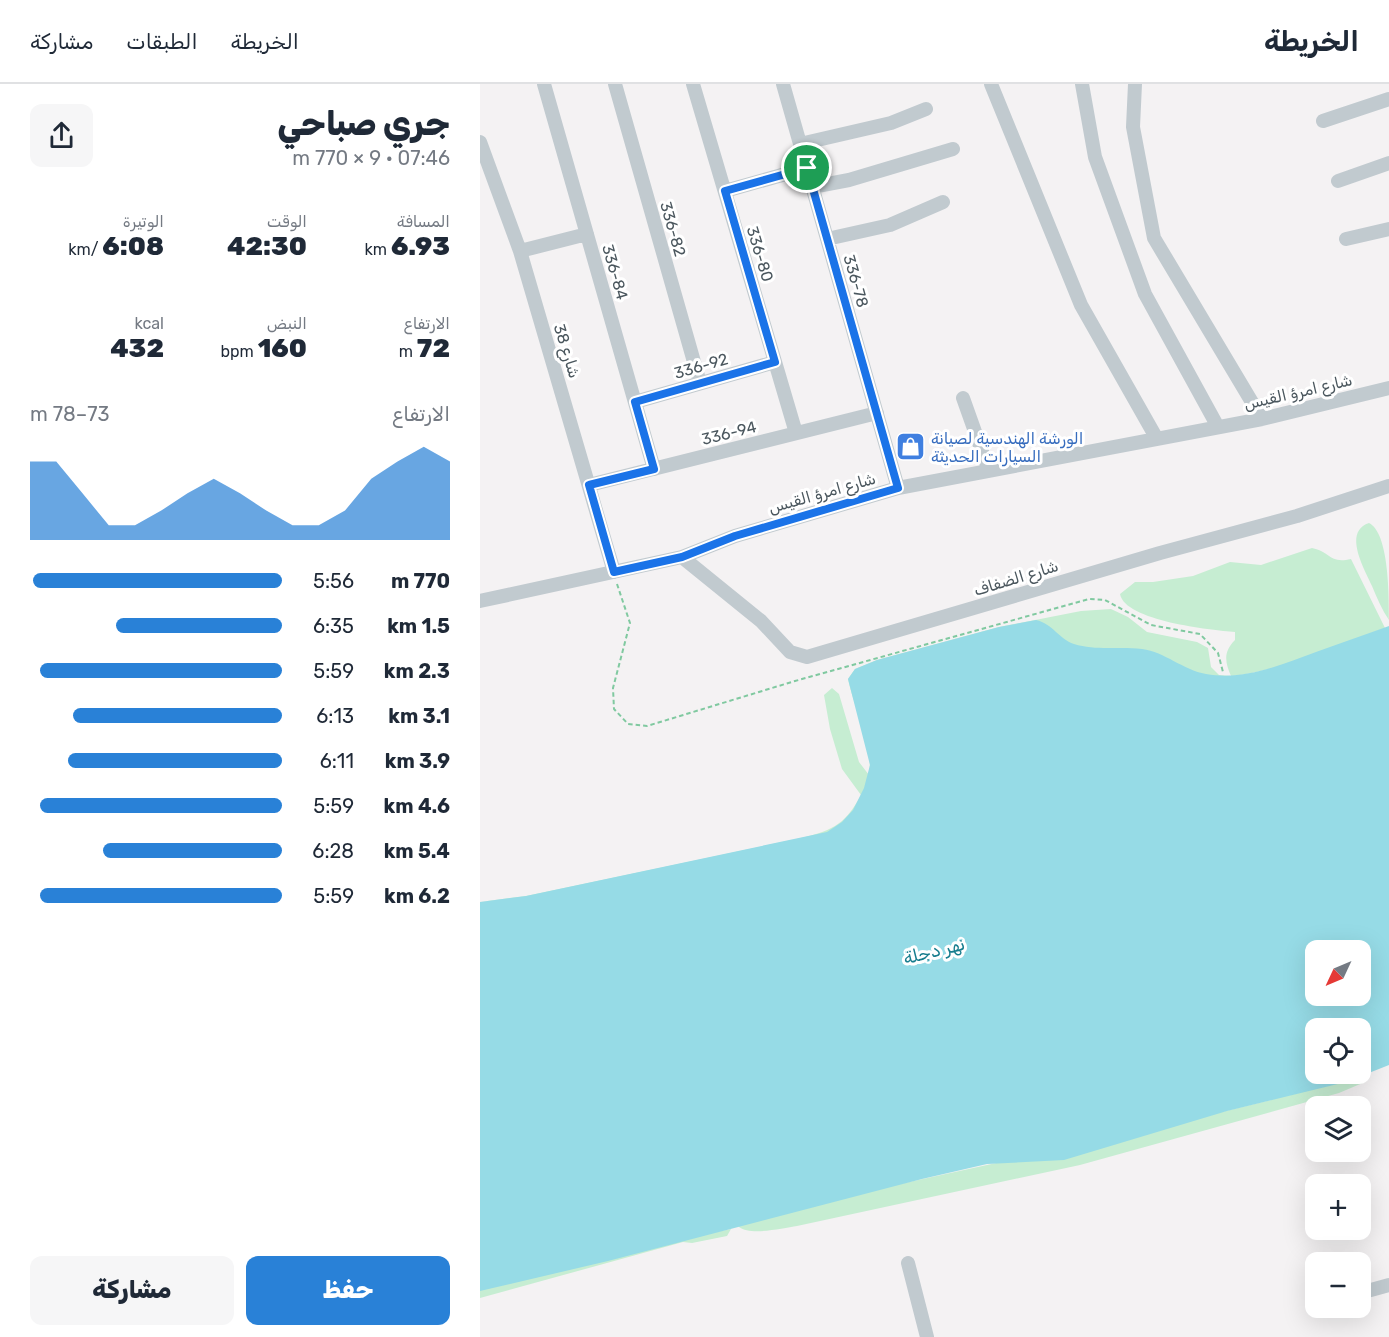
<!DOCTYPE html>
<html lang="ar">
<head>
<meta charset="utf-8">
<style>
  :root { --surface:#fff; --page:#f6f6f7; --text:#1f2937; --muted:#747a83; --line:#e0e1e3; --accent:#2981d7 }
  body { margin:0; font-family:Rubik,"Noto Sans Arabic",sans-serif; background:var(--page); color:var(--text); direction:rtl; height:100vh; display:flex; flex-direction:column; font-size:22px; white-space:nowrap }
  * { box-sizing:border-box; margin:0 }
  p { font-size:20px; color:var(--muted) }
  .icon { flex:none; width:33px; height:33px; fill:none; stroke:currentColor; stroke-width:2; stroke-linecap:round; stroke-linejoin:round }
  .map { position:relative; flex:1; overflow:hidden; direction:ltr }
  .panel { display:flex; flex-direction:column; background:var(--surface); width:480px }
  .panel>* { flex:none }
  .needle { width:39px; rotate:226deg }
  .tools { position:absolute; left:825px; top:856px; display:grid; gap:12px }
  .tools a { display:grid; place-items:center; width:66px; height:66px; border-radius:12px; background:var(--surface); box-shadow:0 6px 24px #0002; font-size:30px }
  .pin { position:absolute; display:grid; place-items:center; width:51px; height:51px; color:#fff; margin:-26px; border:3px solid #fff; border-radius:50%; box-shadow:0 2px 6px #0007 }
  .round { display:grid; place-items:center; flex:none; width:63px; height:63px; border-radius:12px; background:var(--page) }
  .summary { display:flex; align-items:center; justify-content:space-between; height:102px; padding:0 30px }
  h1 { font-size:33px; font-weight:800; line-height:45px }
  .metrics { display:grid; grid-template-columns:repeat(3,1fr); gap:9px; height:102px; padding:6px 30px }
  .metrics div { display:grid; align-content:center }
  .metrics b { font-size:26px; font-weight:800 }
  .metrics small { font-size:16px; font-weight:400 }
  .metrics p { font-size:16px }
  .chart { height:168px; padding:12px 30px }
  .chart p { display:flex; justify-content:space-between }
  .chart svg { width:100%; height:108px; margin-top:6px; fill:var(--accent); opacity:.7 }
  .action { display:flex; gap:12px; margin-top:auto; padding:12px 30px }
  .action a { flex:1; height:69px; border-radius:12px; background:var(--accent); color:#fff; font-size:24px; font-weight:800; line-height:69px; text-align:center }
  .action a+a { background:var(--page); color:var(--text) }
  ul { padding:0 30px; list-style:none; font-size:20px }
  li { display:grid; grid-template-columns:96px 72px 1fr; align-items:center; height:45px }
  li i { height:15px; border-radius:8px; background:var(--accent) }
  header { display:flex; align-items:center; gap:36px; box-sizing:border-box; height:84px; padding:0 30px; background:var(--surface); border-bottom:2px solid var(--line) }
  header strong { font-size:28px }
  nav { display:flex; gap:33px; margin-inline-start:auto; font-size:21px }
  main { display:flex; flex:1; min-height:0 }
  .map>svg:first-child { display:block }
  .green { fill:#c6edd2 }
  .water { fill:#96dbe6; fill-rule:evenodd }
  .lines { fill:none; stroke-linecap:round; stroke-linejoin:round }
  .path { stroke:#80c9a0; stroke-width:2; stroke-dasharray:4.5 3; stroke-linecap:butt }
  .minor { stroke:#c1cacf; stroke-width:14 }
  .route-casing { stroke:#fff; stroke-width:12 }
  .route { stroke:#1a73e8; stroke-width:8 }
  .labels { text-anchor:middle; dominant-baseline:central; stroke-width:6; stroke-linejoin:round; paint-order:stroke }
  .street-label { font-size:16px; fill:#4b575e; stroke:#fff }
  .shop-label { font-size:16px; fill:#366cbe; stroke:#fff; text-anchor:start }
  .water-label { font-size:18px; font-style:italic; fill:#177d8e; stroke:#fff }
</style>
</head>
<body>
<header>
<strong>الخريطة</strong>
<nav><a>الخريطة</a><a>الطبقات</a><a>مشاركة</a></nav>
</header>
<main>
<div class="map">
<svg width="909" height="1253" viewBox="0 0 909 1253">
  <rect width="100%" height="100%" fill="#f4f2f3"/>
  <path class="green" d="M 889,439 C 909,449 909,511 909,536 C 902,526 897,514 892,502 C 885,486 862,448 889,439 Z
    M 832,464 C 851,468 849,480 871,475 L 905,544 C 857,561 802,587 752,592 L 235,799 L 0,818 L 46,812 L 317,755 C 350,747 364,743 381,711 L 362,685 L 350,645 L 344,611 L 352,604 L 359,610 L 379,678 L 389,691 C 394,659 374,625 368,595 L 375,585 L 397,576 L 519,543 L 601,527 L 631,525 L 648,533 L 667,548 L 717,558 L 728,564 L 731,583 L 739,591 L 751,592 C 745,578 743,568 755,556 L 755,548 C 731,546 645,537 640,510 L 655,498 L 673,498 L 713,492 L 750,478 L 781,481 Z
    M 870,991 L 885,998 L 859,1009 L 600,1081 L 317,1142 C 303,1144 271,1152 259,1143 L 259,1135 L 650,1050 L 791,1016 L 794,1012 Z
    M 251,1145 L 247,1152 L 212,1159 L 203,1158 L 0,1214 L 0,1194 Z"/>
  <path class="water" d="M 556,536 C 573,540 579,555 594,560 C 616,567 640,562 662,565 C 685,568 703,586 726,590 C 764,597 800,581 836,568 C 860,559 885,551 909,542 L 909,981 L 866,998 L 747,1027 L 584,1076 L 507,1080 L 442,1095 L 128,1177 L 0,1207 L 0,818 L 46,812 L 347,748 L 362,738 L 373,726 L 384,704 L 390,681 L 368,595 L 375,585 L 397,576 L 519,543 ZM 836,867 L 880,867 L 880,912 L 836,912 ZM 836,945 L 880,945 L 880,990 L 836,990 Z"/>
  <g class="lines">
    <path class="path" d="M 137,500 L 150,539 L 133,604 L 134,625 L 148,640 L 167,642 L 315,597 L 609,515 L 625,516 L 671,541 L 720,550 L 738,569 L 743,588"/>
    <path class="minor" d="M 64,0 L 174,385
      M 135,0 L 220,299
      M 213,0 L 316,349
      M 303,0 L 418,404
      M 511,0 L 601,221 L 677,355
      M 602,0 L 615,73 L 665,210 L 738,343
      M 655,0 L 653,43 L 674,154 L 782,335
      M 843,37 L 909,15
      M 0,58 L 40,167 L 134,488
      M 320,60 L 411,39 L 446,25
      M 858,97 L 909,79
      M 332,103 L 369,96 L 473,65
      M 245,107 L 327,84
      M 347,155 L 410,141 L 463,118
      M 866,155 L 909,145
      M 40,167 L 107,150
      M 483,314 L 509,387
      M 155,318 L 295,278
      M 109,401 L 397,329
      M 202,473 L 281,537 L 310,568 L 327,573 L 680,469 L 817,432 L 909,402
      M 0,517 L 202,473 L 255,452 L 418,404 L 782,335 L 909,304
      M 428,1179 L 447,1253
      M 880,1209 L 909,1201"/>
  </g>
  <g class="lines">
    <defs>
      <path id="route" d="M 327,84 L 418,404 L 255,452 L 202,473 L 134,488 L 109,401 L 174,385 L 155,318 L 295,278 L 245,107 Z"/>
    </defs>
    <use href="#route" class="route-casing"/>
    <use href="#route" class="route"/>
  </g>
  <defs>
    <symbol id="shop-square" viewBox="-11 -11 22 22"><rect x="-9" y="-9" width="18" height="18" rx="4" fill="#3f7fe0" stroke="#fff"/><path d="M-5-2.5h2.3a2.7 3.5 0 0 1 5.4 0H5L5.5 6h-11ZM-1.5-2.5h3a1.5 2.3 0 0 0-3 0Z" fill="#fff"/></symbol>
  </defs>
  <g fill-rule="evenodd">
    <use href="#shop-square" x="414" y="346" width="33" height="33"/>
  </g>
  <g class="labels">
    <g class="street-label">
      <text transform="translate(193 145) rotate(74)">336-82</text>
      <text transform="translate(280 170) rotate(73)">336-80</text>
      <text transform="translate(135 188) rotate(74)">336-84</text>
      <text transform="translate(376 197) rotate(74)">336-78</text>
      <text transform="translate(87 267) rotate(73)">شارع 38</text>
      <text transform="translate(221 282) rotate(-16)">336-92</text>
      <text transform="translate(818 308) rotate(-13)">شارع امرؤ القيس</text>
      <text transform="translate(249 349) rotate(-14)">336-94</text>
      <text transform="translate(342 409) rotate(-16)">شارع امرؤ القيس</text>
      <text transform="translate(536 494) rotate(-17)">شارع الضفاف</text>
    </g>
    <g class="shop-label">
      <text x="451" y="354">الورشة الهندسية لصيانة<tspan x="451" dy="18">السيارات الحديثة</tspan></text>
    </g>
    <g class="water-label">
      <text transform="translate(454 867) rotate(-14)">نهر دجلة</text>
    </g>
  </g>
</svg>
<div class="tools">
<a><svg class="needle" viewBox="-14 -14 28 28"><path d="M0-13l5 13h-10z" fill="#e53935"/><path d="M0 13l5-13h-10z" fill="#747a83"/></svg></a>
<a><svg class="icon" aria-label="locate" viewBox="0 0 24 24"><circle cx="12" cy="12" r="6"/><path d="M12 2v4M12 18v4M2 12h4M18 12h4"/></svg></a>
<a><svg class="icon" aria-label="layers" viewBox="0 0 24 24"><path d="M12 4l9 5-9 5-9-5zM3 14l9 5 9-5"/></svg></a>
<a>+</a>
<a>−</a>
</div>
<div class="pin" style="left:327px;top:84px;background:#1e9e55"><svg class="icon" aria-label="arrive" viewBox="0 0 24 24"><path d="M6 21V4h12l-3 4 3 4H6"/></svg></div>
</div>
<section class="panel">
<div class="summary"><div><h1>جري صباحي</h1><p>07:46 · 9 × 770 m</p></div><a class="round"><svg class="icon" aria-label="share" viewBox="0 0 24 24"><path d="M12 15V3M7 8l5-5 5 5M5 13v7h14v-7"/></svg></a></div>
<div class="metrics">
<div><p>المسافة</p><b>6.93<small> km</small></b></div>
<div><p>الوقت</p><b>42:30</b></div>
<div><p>الوتيرة</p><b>6:08<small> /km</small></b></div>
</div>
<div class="metrics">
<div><p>الارتفاع</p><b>72<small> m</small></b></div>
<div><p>النبض</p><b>160<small> bpm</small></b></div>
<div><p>kcal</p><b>432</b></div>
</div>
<div class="chart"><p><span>الارتفاع</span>73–78 m</p>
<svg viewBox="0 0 160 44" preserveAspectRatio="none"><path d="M0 44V12L10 12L20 25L30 38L40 38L50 32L60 25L70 19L80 25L90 32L100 38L110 38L120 32L130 19L140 12L150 6L160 12V44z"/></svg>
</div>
<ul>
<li><b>770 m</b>5:56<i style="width:99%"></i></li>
<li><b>1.5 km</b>6:35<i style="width:66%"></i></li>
<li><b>2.3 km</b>5:59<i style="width:96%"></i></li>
<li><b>3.1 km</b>6:13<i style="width:83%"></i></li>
<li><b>3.9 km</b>6:11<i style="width:85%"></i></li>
<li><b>4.6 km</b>5:59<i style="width:96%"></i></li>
<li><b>5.4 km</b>6:28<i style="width:71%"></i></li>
<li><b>6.2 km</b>5:59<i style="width:96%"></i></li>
</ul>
<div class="action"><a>حفظ</a><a>مشاركة</a></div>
</section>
</main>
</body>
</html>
